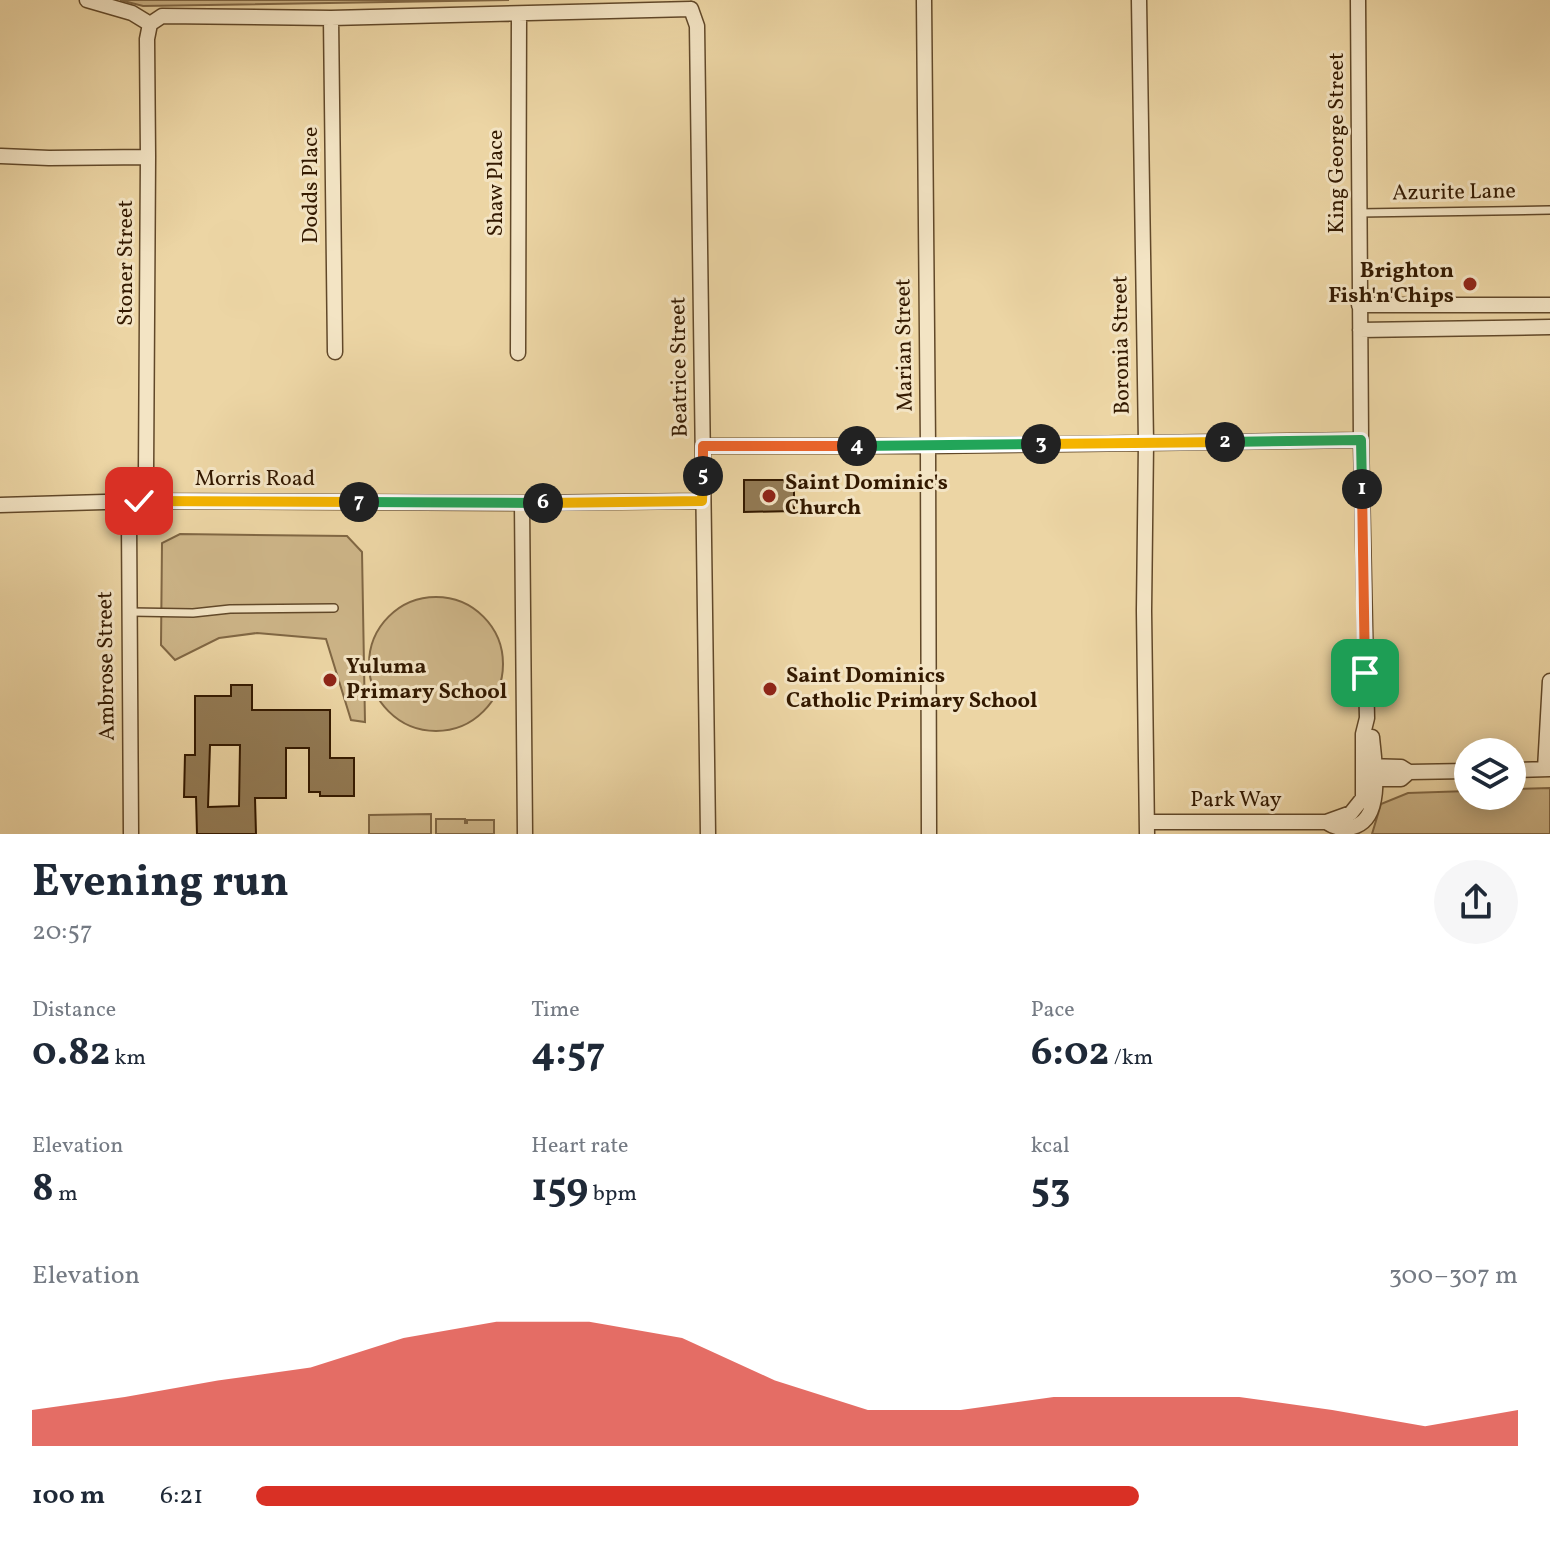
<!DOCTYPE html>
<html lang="en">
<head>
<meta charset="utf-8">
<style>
  :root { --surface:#fff; --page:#f6f6f7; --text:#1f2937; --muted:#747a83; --accent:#d93025 }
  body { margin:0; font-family:Vollkorn,serif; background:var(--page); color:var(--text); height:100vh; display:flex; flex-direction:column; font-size:30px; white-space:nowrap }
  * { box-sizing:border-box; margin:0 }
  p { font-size:26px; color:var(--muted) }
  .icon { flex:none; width:44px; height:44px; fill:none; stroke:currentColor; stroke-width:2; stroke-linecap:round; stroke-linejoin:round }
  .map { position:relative; height:834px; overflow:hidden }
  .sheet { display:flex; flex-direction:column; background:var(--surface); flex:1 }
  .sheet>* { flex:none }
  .buttons { position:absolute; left:1454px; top:738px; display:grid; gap:16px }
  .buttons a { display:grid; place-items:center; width:72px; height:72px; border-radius:50%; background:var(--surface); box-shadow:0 4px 20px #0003; font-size:40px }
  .pin { position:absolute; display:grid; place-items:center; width:68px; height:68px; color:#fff; margin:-34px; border-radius:16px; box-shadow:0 4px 12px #0006 }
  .km { position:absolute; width:40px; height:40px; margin:-20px; border-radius:50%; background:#222; color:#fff; font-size:22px; line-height:40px; text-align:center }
  .round { display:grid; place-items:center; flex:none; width:84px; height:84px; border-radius:42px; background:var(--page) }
  .head { display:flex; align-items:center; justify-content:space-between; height:136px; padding:0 32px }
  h1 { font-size:44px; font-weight:700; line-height:60px }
  .stats { display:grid; grid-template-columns:repeat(3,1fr); gap:12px; height:136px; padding:8px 32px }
  .stats div { display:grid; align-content:center }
  .stats b { font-size:40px; font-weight:700 }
  .stats small { font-size:22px; font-weight:400 }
  .stats p { font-size:22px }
  .chart { height:224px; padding:16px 32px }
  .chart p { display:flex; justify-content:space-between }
  .chart svg { width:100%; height:144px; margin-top:8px; fill:var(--accent); opacity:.7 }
  ul { padding:0 32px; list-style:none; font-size:26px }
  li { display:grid; grid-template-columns:128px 96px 1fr; align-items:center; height:60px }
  li i { height:20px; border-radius:10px; background:var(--accent) }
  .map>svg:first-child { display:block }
  .green { fill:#cdb588; stroke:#806744; stroke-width:2 }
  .building { fill:#937b55; stroke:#331900; stroke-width:2; fill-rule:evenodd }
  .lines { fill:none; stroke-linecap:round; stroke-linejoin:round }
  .service-casing { stroke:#614829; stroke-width:10 }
  .minor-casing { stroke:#614829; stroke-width:17 }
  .service { stroke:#f3e4c4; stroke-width:7 }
  .minor { stroke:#f3e4c4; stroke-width:14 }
  .split-1-casing { stroke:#fff; stroke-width:16 }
  .split-2-casing { stroke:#fff; stroke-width:16 }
  .split-3-casing { stroke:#fff; stroke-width:16 }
  .split-4-casing { stroke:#fff; stroke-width:16 }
  .split-5-casing { stroke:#fff; stroke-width:16 }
  .split-6-casing { stroke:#fff; stroke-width:16 }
  .split-7-casing { stroke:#fff; stroke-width:16 }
  .split-8-casing { stroke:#fff; stroke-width:16 }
  .split-1 { stroke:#f0652b; stroke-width:10 }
  .split-2 { stroke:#22a559; stroke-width:10 }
  .split-3 { stroke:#f5b400; stroke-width:10 }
  .split-4 { stroke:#22a559; stroke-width:10 }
  .split-5 { stroke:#f0652b; stroke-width:10 }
  .split-6 { stroke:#f5b400; stroke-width:10 }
  .split-7 { stroke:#22a559; stroke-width:10 }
  .split-8 { stroke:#f5b400; stroke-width:10 }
  .poi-dot { fill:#8f2418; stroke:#f3e4c4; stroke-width:3 }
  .labels { text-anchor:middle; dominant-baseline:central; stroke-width:6; stroke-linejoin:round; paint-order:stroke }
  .street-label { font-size:22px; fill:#331900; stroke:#f3e4c4 }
  .poi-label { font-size:22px; font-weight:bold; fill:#331900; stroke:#f3e4c4; text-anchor:start }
</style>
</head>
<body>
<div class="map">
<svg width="1550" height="834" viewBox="0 0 1550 834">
  <rect width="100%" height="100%" fill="#ecd5a4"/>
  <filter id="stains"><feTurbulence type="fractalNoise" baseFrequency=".0025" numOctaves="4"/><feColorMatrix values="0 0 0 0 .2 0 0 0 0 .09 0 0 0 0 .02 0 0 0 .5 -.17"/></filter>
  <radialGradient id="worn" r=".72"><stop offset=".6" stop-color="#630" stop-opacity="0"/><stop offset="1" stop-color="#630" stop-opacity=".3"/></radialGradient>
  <path class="green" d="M 120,0 L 509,0 L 143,6 Z
    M 180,534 L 347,536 L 362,552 L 365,722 L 351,720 L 326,639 L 257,633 L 219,638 L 175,660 L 161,645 L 162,543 Z
    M369 664a67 67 0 1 1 134 0a67 67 0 1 1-134 0Z
    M 1550,788 L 1550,834 L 1372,834 L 1381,804 L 1408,793 L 1468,791 L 1468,796 L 1512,796 L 1512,789 Z
    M 431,814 L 431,834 L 369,834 L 369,815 Z
    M 436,819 L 465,819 L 465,823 L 467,823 L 467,820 L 494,820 L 494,834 L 436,834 Z"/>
  <path class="building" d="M 744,480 L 794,480 L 794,511 L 744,512 Z
    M 231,685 L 252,685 L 252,710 L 330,710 L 330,758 L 354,758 L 354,796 L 320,796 L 320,792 L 309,792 L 309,748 L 286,748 L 286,798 L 255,798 L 256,834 L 197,834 L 196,797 L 184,797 L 185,755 L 195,755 L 195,696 L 231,696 ZM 210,745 L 240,745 L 239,806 L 208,807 Z"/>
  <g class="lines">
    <defs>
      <path id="service" d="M 1359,213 L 1550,210
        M 131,612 L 193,613 L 230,609 L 334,608"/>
      <path id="minor" d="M 87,0 L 132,13 L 150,24
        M 924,0 L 928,446 L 929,834
        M 1139,0 L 1146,443 L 1144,611 L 1147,834
        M 691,9 L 697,26 L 708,834
        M 331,18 L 335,352
        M 150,24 L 162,16 L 331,18 L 691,9
        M 1,156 L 49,158 L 148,157
        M 1359,305 L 1550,305
        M 1360,330 L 1550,327
        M 518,353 L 519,14
        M 703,446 L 928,446 L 1361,440
        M 522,503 L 525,834
        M 0,505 L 139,501 L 522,503 L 702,501
        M 1366,766 L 1401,767 L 1409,772 L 1468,771
        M 1545,769 L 1550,681
        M 1512,770 L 1550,769
        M 1368,779 L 1401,779 L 1409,772
        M 1147,822 L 1326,822 L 1351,813 L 1363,798 L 1363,734 L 1367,718 L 1361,440 L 1358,0
        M 1326,822 C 1335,828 1345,830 1356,826 C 1384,815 1374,761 1372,737
        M 131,834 L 129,519 L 139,501 L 146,473 L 148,157 L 147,39 L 150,24"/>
    </defs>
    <use href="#service" class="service-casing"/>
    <use href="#minor" class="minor-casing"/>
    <use href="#service" class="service"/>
    <use href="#minor" class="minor"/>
  </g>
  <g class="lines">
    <defs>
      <path id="split-1" d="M 1362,489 L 1365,673"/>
      <path id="split-2" d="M 1225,442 L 1361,440 L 1362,489"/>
      <path id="split-3" d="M 1041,444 L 1225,442"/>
      <path id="split-4" d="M 857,446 L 1041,444"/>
      <path id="split-5" d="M 703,476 L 703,446 L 857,446"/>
      <path id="split-6" d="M 543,503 L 702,501 L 703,476"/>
      <path id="split-7" d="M 359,502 L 543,503"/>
      <path id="split-8" d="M 139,501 L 359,502"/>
    </defs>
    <use href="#split-1" class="split-1-casing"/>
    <use href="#split-2" class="split-2-casing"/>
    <use href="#split-3" class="split-3-casing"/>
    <use href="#split-4" class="split-4-casing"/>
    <use href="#split-5" class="split-5-casing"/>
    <use href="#split-6" class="split-6-casing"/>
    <use href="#split-7" class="split-7-casing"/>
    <use href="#split-8" class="split-8-casing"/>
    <use href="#split-1" class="split-1"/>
    <use href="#split-2" class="split-2"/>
    <use href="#split-3" class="split-3"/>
    <use href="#split-4" class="split-4"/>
    <use href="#split-5" class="split-5"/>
    <use href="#split-6" class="split-6"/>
    <use href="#split-7" class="split-7"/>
    <use href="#split-8" class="split-8"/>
  </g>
  <g class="poi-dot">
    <circle cx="1470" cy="284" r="8"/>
    <circle cx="769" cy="496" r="8"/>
    <circle cx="330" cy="680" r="8"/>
    <circle cx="770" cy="689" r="8"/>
  </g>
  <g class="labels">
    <g class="street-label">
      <text transform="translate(1337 143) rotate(-90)">King George Street</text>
      <text transform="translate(496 183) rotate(-90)">Shaw Place</text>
      <text transform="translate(311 185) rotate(-90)">Dodds Place</text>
      <text transform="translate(1454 193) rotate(-1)">Azurite Lane</text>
      <text transform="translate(126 263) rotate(-90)">Stoner Street</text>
      <text transform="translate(905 345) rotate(-91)">Marian Street</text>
      <text transform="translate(1122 345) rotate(-91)">Boronia Street</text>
      <text transform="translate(680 367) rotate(-91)">Beatrice Street</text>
      <text x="255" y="479">Morris Road</text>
      <text transform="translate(107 666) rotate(-91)">Ambrose Street</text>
      <text x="1236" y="800">Park Way</text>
    </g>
    <g class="poi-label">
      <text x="1454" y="271" text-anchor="end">Brighton<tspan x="1454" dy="25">Fish'n'Chips</tspan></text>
      <text x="785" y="483">Saint Dominic's<tspan x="785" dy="25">Church</tspan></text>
      <text x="346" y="667">Yuluma<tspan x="346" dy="25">Primary School</tspan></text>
      <text x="786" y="676">Saint Dominics<tspan x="786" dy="25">Catholic Primary School</tspan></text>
    </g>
  </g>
  <rect width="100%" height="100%" filter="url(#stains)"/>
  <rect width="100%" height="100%" fill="url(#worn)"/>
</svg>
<div class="buttons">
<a><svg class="icon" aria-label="layers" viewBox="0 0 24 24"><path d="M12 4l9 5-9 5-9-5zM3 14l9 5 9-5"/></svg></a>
</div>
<div class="pin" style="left:1365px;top:673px;background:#1e9e55"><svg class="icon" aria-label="arrive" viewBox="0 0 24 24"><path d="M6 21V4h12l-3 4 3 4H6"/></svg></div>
<div class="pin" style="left:139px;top:501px;background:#d93025"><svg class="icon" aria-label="check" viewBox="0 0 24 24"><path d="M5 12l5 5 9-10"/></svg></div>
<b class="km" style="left:1362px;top:489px">1</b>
<b class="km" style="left:1225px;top:442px">2</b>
<b class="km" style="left:1041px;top:444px">3</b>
<b class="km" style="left:857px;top:446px">4</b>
<b class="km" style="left:703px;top:476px">5</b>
<b class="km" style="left:543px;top:503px">6</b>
<b class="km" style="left:359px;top:502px">7</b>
</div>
<section class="sheet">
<div class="head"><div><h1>Evening run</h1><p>20:57</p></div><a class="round"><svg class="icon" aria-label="share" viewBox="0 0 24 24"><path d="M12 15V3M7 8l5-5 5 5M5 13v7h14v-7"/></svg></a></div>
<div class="stats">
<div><p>Distance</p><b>0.82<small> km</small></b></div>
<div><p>Time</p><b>4:57</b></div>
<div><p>Pace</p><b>6:02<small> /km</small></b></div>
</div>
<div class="stats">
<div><p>Elevation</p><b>8<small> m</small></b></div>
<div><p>Heart rate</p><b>159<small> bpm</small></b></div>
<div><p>kcal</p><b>53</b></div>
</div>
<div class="chart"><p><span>Elevation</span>300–307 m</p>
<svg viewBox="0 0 160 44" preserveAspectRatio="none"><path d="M0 44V33L10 29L20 24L30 20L40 11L50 6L60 6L70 11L80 24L90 33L100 33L110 29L120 29L130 29L140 33L150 38L160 33V44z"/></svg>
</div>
<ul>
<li><b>100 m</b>6:21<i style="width:70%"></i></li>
</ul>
</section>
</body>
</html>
